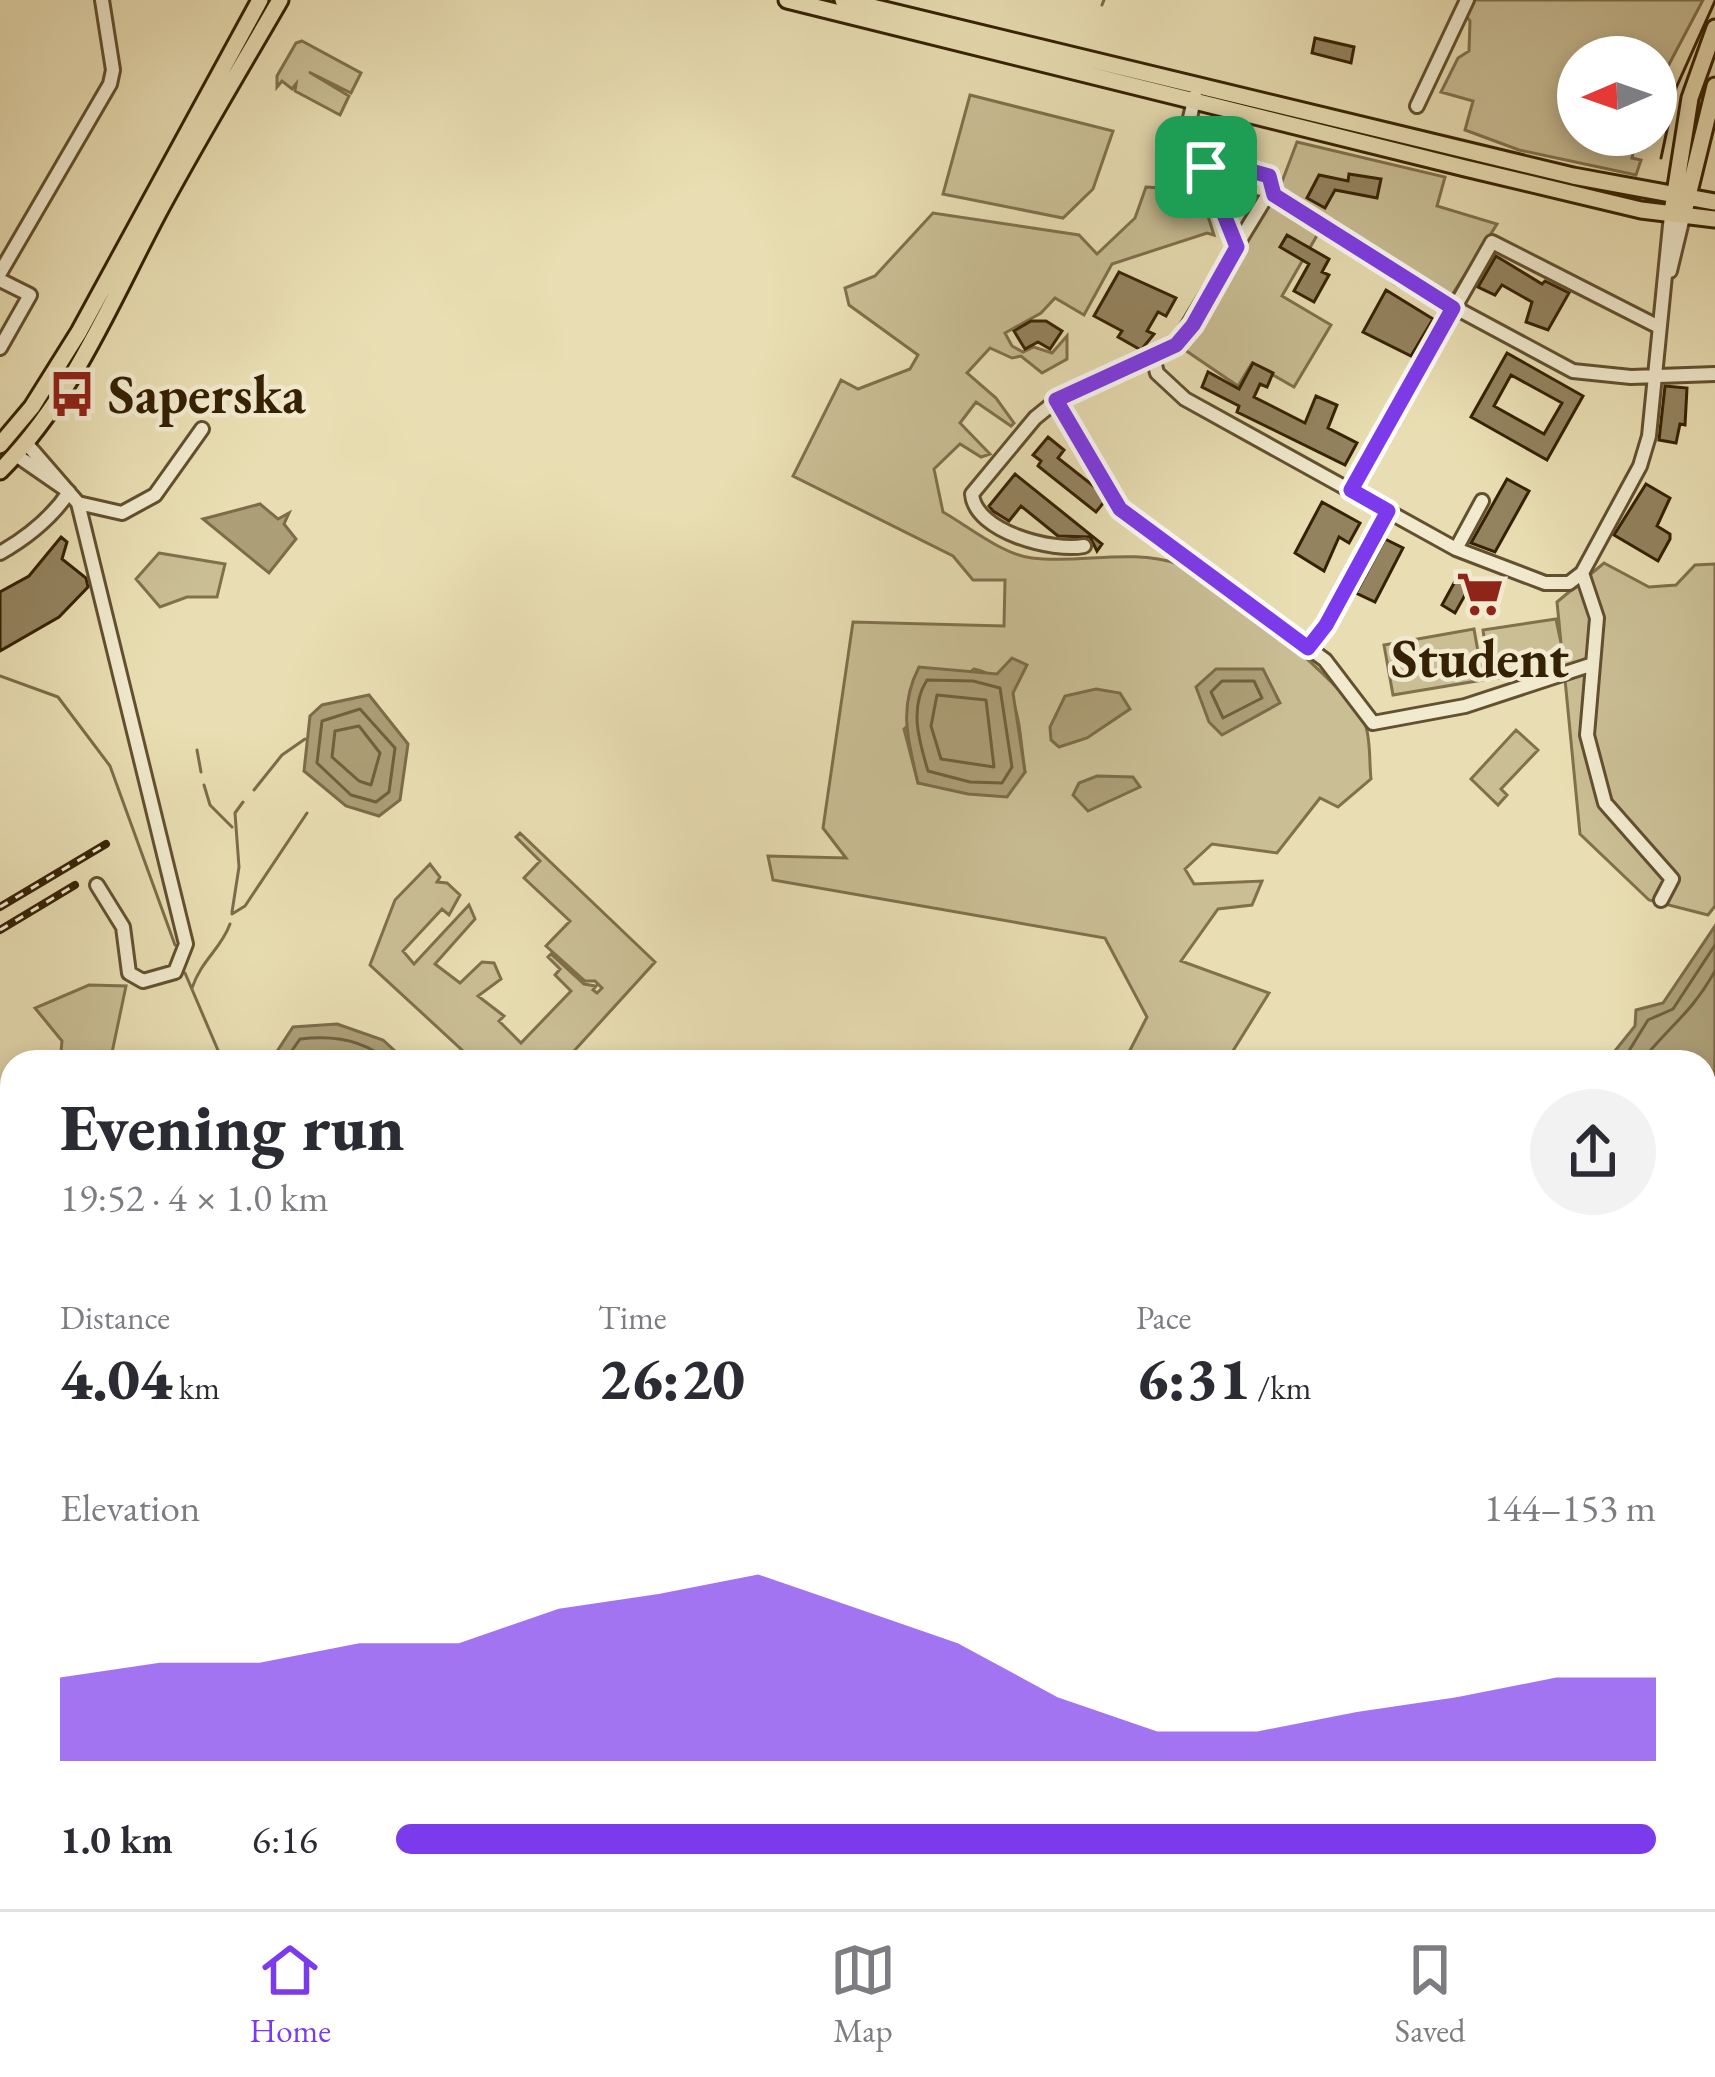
<!DOCTYPE html>
<html lang="en">
<head>
<meta charset="utf-8">
<style>
  :root { --surface:#fff; --page:#f2f2f3; --text:#2b2b33; --muted:#7c7c81; --line:#e1e1e2; --accent:#7c3aed }
  body { margin:0; font-family:"EB Garamond",serif; background:var(--page); color:var(--text); height:100vh; display:flex; flex-direction:column; font-size:45px; white-space:nowrap }
  * { box-sizing:border-box; margin:0 }
  p { font-size:39px; color:var(--muted) }
  .icon { flex:none; width:66px; height:66px; fill:none; stroke:currentColor; stroke-width:2; stroke-linecap:round; stroke-linejoin:round }
  .map { position:relative; flex:1; overflow:hidden }
  .side { position:absolute; left:0px; top:1050px; width:1716px; height:861px; display:flex; flex-direction:column; background:var(--surface); border-radius:36px 36px 0 0; box-shadow:0 6px 18px #0003 }
  .side>* { flex:none }
  .needle { width:78px; rotate:268deg }
  .tools { position:absolute; left:1557px; top:36px; display:grid; gap:24px }
  .tools a { display:grid; place-items:center; width:120px; height:120px; border-radius:50%; background:var(--surface); box-shadow:0 6px 18px #0003; font-size:60px }
  .pin { position:absolute; display:grid; place-items:center; width:102px; height:102px; color:#fff; margin:-51px; border-radius:24px; box-shadow:0 6px 18px #0006 }
  .round { display:grid; place-items:center; flex:none; width:126px; height:126px; border-radius:63px; background:var(--page) }
  .overview { display:flex; align-items:center; justify-content:space-between; height:204px; padding:0 60px }
  h1 { font-size:66px; font-weight:800; line-height:90px }
  .stats { display:grid; grid-template-columns:repeat(3,1fr); gap:18px; height:204px; padding:12px 60px }
  .stats div { display:grid; align-content:center }
  .stats b { font-size:60px; font-weight:800 }
  .stats small { font-size:33px; font-weight:400 }
  .stats p { font-size:33px }
  .chart { height:336px; padding:24px 60px }
  .chart p { display:flex; justify-content:space-between }
  .chart svg { width:100%; height:216px; margin-top:12px; fill:var(--accent); opacity:.7 }
  ul { padding:0 60px; list-style:none; font-size:39px }
  li { display:grid; grid-template-columns:192px 144px 1fr; align-items:center; height:90px }
  li i { height:30px; border-radius:15px; background:var(--accent) }
  .menu { display:flex; justify-content:space-around; align-items:center; height:168px; border-top:3px solid var(--line); background:var(--surface); font-size:33px; color:var(--muted) }
  .menu a { display:grid; justify-items:center; gap:6px }
  .menu .selected { color:var(--accent) }
  .map>svg:first-child { display:block }
  .green { fill:#cabe95; stroke:#80704c; stroke-width:3; fill-rule:evenodd }
  .water { fill:#ac9e77; stroke:#7c6c49; stroke-width:3 }
  .lines { fill:none; stroke-linecap:round; stroke-linejoin:round }
  .shore { stroke:#70603d; stroke-width:3 }
  .stream { stroke:#7c6c49; stroke-width:3 }
  .building { fill:#93835f; stroke:#352103; stroke-width:3; fill-rule:evenodd }
  .minor-casing { stroke:#62502f; stroke-width:18 }
  .major-casing { stroke:#352103; stroke-width:21 }
  .minor { stroke:#f1eace; stroke-width:12 }
  .major { stroke:#e9deb3; stroke-width:15 }
  .tram { stroke:#352103; stroke-width:3 }
  .rail-casing { stroke:#352103; stroke-width:8 }
  .rail { stroke:#f1eace; stroke-width:3; stroke-dasharray:9; stroke-linecap:butt }
  .route-casing { stroke:#fff; stroke-width:24 }
  .route { stroke:#7c3aed; stroke-width:15 }
  .labels { text-anchor:middle; dominant-baseline:central; stroke-width:9; stroke-linejoin:round; paint-order:stroke }
  .poi-label { font-size:54px; font-weight:bold; fill:#352103; stroke:#f1eace; text-anchor:start }
</style>
</head>
<body>
<div class="map">
<svg width="1715" height="1909" viewBox="0 0 1715 1909">
  <rect width="100%" height="100%" fill="#e9deb3"/>
  <filter id="stains"><feTurbulence type="fractalNoise" baseFrequency=".00167" numOctaves="4"/><feColorMatrix values="0 0 0 0 .2 0 0 0 0 .09 0 0 0 0 .02 0 0 0 .5 -.17"/></filter>
  <radialGradient id="worn" r=".72"><stop offset=".6" stop-color="#630" stop-opacity="0"/><stop offset="1" stop-color="#630" stop-opacity=".3"/></radialGradient>
  <path class="green" d="M 1473,0 L 1703,0 L 1656,89 L 1656,57 L 1578,57 L 1578,135 L 1646,135 L 1643,147 L 1634,147 L 1632,158 L 1641,160 L 1636,175 L 1519,150 L 1465,130 L 1473,101 L 1441,92 L 1458,58 L 1469,51 L 1470,21 L 1464,13 Z
    M 302,41 L 361,73 L 351,93 L 309,72 L 349,96 L 340,115 L 295,91 L 296,84 L 292,89 L 282,81 L 277,87 L 277,76 L 296,43 Z
    M 970,95 L 1113,131 L 1093,189 L 1063,218 L 943,194 Z
    M 1297,142 L 1445,177 L 1437,206 L 1497,224 L 1450,298 L 1277,195 Z
    M 1146,187 L 1200,191 L 1214,235 L 1207,233 L 1112,264 L 1084,315 L 1055,298 L 1041,313 L 1005,333 L 1012,346 L 1023,352 L 1034,347 L 1052,353 L 1067,336 L 1067,359 L 1042,373 L 1021,356 L 1012,358 L 990,348 L 967,373 L 996,398 L 1014,423 L 1011,426 L 976,402 L 960,423 L 990,454 L 981,457 L 960,444 L 934,469 L 943,512 C 968,526 1003,555 1032,558 C 1080,564 1131,548 1178,564 C 1214,575 1351,689 1365,724 C 1371,739 1369,762 1371,779 L 1338,807 L 1320,798 L 1277,853 L 1212,844 L 1185,869 L 1194,884 L 1262,881 L 1252,905 L 1218,909 L 1181,961 L 1269,993 L 1226,1062 L 1124,1062 L 1147,1017 L 1105,938 L 773,880 L 768,856 L 846,858 L 823,828 L 853,622 L 1004,626 L 1005,580 L 973,580 L 953,556 L 793,476 L 841,380 L 858,389 L 910,369 L 918,355 L 849,305 L 845,288 L 875,276 L 933,213 L 1079,235 L 1097,254 L 1135,218 ZM 974,669 C 1023,680 1018,729 1025,772 L 918,783 L 904,729 Z
    M 1269,203 L 1319,232 L 1282,296 L 1331,325 L 1294,387 L 1252,363 L 1238,386 L 1182,348 Z
    M 159,553 L 225,564 L 217,597 L 187,597 L 160,607 L 136,579 Z
    M 1604,563 L 1649,587 L 1676,585 L 1695,565 L 1715,564 L 1715,906 L 1708,915 L 1649,900 L 1580,834 L 1564,669 L 1490,679 L 1483,630 L 1556,619 L 1561,643 L 1557,602 Z
    M 1474,629 L 1483,680 L 1393,695 L 1384,645 Z
    M 1516,730 L 1538,750 L 1501,789 L 1507,795 L 1498,805 L 1471,779 Z
    M 520,833 L 655,962 L 564,1062 L 475,1062 L 370,965 L 395,900 L 430,864 L 440,877 L 437,882 L 447,883 L 460,895 L 449,915 L 442,909 L 403,951 L 414,964 L 469,905 L 475,919 L 435,964 L 460,983 L 482,962 L 494,963 L 501,979 L 478,996 L 504,1016 L 499,1021 L 521,1043 L 571,991 L 555,975 L 560,969 L 548,957 L 551,954 L 584,984 L 596,986 L 593,990 L 597,993 L 602,988 L 595,981 L 585,981 L 546,946 L 570,921 L 524,878 L 540,861 L 516,837 Z
    M 89,985 L 126,986 L 110,1062 L 60,1062 L 62,1041 L 35,1008 Z"/>
  <path class="water" d="M 260,504 L 278,519 L 289,513 L 284,524 L 296,539 L 269,573 L 203,519 Z
    M 1012,658 L 1027,665 L 1013,693 L 1025,772 L 1007,797 L 968,794 L 918,783 C 908,740 898,708 919,667 L 997,674 Z
    M 1216,669 L 1263,669 L 1280,703 L 1222,735 L 1209,722 L 1196,687 Z
    M 1096,689 L 1120,693 L 1130,709 L 1087,738 L 1059,747 L 1051,740 L 1050,727 L 1065,696 Z
    M 369,695 L 408,744 L 400,800 L 379,816 L 346,806 L 304,771 L 310,716 L 322,705 Z
    M 1097,776 L 1133,777 L 1140,787 L 1088,811 L 1073,795 L 1079,783 Z
    M 1715,926 L 1713,1909 L 285,1909 C 263,1901 223,1899 201,1909 L 47,1909 L 30,1899 L 1704,1899 L 1704,1062 L 1606,1062 L 1635,1026 L 1636,1010 L 1663,1003 Z
    M 337,1024 L 383,1040 L 407,1062 L 270,1062 L 293,1027 Z
    M 12,1430 L 12,1881 L 0,1867 L 0,1463 Z"/>
  <g class="lines">
    <path class="shore" d="M 927,680 L 973,681 L 1000,688 L 1012,767 L 1002,783 L 970,782 L 928,771 C 919,741 909,708 927,680 Z
      M 1222,681 L 1254,681 L 1262,698 L 1223,718 L 1211,692 Z
      M 937,695 L 986,700 L 994,767 L 941,759 L 931,726 Z
      M 360,709 L 395,748 L 389,792 L 376,802 L 351,795 L 317,763 L 322,721 Z
      M 359,726 L 380,753 L 371,785 L 359,781 L 332,757 L 335,731 Z
      M 284,1062 L 300,1039 C 332,1035 364,1039 389,1062
      M 1622,1062 L 1648,1020 L 1673,1009 L 1715,945
      M 1641,1062 C 1669,1026 1691,1014 1715,971"/>
    <path class="stream" d="M 1102,5 L 1104,0
      M 0,676 L 58,697 L 110,766 L 175,945
      M 197,750 L 201,772
      M 204,785 L 210,805 L 232,827
      M 254,790 L 282,755 L 305,739
      M 232,912 L 239,867 L 235,813 L 243,802
      M 232,914 L 245,906 L 307,813
      M 185,973 L 223,1062
      M 192,988 C 202,959 221,949 230,924"/>
  </g>
  <path class="building" d="M 1315,38 L 1354,47 L 1351,63 L 1312,53 Z
    M 1349,174 L 1381,179 L 1377,198 L 1335,190 L 1325,208 L 1307,198 L 1319,175 L 1348,181 Z
    M 1287,235 L 1329,259 L 1322,272 L 1329,275 L 1314,302 L 1294,291 L 1309,264 L 1280,247 Z
    M 1496,256 L 1542,284 L 1545,281 L 1569,293 L 1548,330 L 1526,322 L 1532,302 L 1502,285 L 1495,295 L 1478,287 Z
    M 1119,272 L 1176,298 L 1166,316 L 1158,312 L 1147,331 L 1154,334 L 1141,350 L 1118,337 L 1122,331 L 1094,316 Z
    M 1386,290 L 1433,319 L 1411,356 L 1363,332 Z
    M 1031,321 L 1046,321 L 1062,331 L 1050,349 L 1038,342 L 1025,349 L 1014,331 Z
    M 1507,353 L 1583,396 L 1547,460 L 1471,417 ZM 1511,375 L 1562,403 L 1544,434 L 1494,406 Z
    M 1253,363 L 1273,373 L 1267,387 L 1260,384 L 1254,397 L 1305,423 L 1316,396 L 1337,405 L 1328,428 L 1357,443 L 1345,465 L 1237,412 L 1239,406 L 1202,387 L 1208,372 L 1239,389 Z
    M 1665,386 L 1687,388 L 1685,425 L 1680,424 L 1676,443 L 1659,440 Z
    M 1048,437 L 1064,450 L 1058,458 L 1096,488 L 1104,502 L 1096,512 L 1038,466 L 1041,461 L 1033,455 Z
    M 1015,474 L 1102,544 L 1097,551 L 1090,537 L 1058,536 L 1021,506 L 1009,521 L 993,511 L 989,506 Z
    M 1507,479 L 1529,491 L 1495,552 L 1471,543 Z
    M 1646,484 L 1670,498 L 1657,526 L 1670,534 L 1670,539 L 1658,561 L 1614,535 Z
    M 1322,502 L 1360,523 L 1349,543 L 1339,537 L 1324,571 L 1295,553 Z
    M 61,537 L 67,542 L 62,559 L 86,578 L 88,587 L 59,617 L 0,651 L 0,592 L 29,576 Z
    M 1385,539 L 1403,548 L 1375,602 L 1356,593 Z
    M 1459,574 L 1495,592 L 1486,607 L 1465,595 L 1455,613 L 1442,605 Z"/>
  <g class="lines">
    <defs>
      <path id="minor" d="M 1417,106 L 1467,0
        M 1201,157 L 1269,176 L 1273,195 L 1330,227 L 1398,277 L 1573,371 L 1631,377 L 1715,374
        M 1209,175 L 1237,247
        M 1670,271 L 1683,217
        M 0,273 L 110,84 L 113,70 L 102,0
        M 0,280 L 30,295 L 0,348
        M 1153,357 L 1157,373 L 1185,399 L 1456,549 L 1545,583 L 1569,583 L 1582,573 L 1640,466 L 1649,436 L 1671,215
        M 1056,401 L 1120,509 L 1325,660 L 1373,723 L 1465,706 L 1590,665
        M 26,443 L 78,503 L 122,513 L 155,495 L 202,429
        M 16,455 L 68,491
        M 1351,490 L 1492,242 L 1659,327
        M 78,503 L 186,944 L 175,972 L 143,981 L 129,973 L 123,927 L 97,885
        M 1084,546 C 1053,552 975,532 972,494 L 1035,418 L 1056,401 L 1176,345 L 1265,199 L 1269,192 L 1265,190 L 1209,175 L 1189,122 L 1195,96
        M 1456,549 L 1482,501
        M 0,553 C 28,537 51,519 69,492
        M 1582,573 L 1597,618 L 1587,735 L 1605,803 L 1672,879 L 1661,900
        M 1308,648 L 1326,625 L 1388,511"/>
      <path id="major" d="M 787,0 L 1465,168 L 1641,210 L 1715,219
        M 843,0 L 1573,176 L 1715,202
        M 1673,206 L 1690,98 L 1715,28
        M 1685,208 L 1715,86
        M 0,445 L 32,407 L 79,332 L 260,0
        M 0,471 C 71,400 111,302 157,215 C 196,142 239,71 280,0"/>
    </defs>
    <use href="#minor" class="minor-casing"/>
    <use href="#major" class="major-casing"/>
    <use href="#minor" class="minor"/>
    <use href="#major" class="major"/>
    <path class="tram" d="M 1661,158 L 1676,88 L 1715,1"/>
    <defs>
      <path id="rail" d="M 0,907 L 106,844
        M 0,930 L 75,885"/>
    </defs>
    <use href="#rail" class="rail-casing"/>
    <use href="#rail" class="rail"/>
  </g>
  <g class="lines">
    <defs>
      <path id="route" d="M 1201,157 L 1269,176 L 1274,195 L 1453,308 L 1351,490 L 1388,511 L 1326,625 L 1308,648 L 1120,509 L 1056,400 L 1176,345 L 1193,325 L 1237,247 Z"/>
    </defs>
    <use href="#route" class="route-casing"/>
    <use href="#route" class="route"/>
  </g>
  <defs>
    <symbol id="bus-bare" viewBox="-9 -9 18 18"><path d="M-5-6H5V4H4V6H2V4H-2V6H-4V4H-5ZM-3.5-4V0h7V-4ZM-3.5 1.2v1.5H-2V1.2ZM2 1.2v1.5H3.5V1.2Z" fill="#8f2418" stroke="#f1eace" stroke-width="2.5" paint-order="stroke"/></symbol>
    <symbol id="supermarket-bare" viewBox="-9 -9 18 18"><path d="M-6-5.5h2.5l.6 2H6L4.5 2H-2.5L-4.4-4H-6ZM-1.5 3.2a1.3 1.3 0 1 0 .1 0ZM3 3.2a1.3 1.3 0 1 0 .1 0Z" fill="#8f2418" stroke="#f1eace" stroke-width="2.5" paint-order="stroke"/></symbol>
  </defs>
  <g fill-rule="evenodd">
    <use href="#bus-bare" x="39" y="361" width="66" height="66"/>
    <use href="#supermarket-bare" x="1447" y="561" width="66" height="66"/>
  </g>
  <g class="labels">
    <g class="poi-label">
      <text x="108" y="394">Saperska</text>
      <text x="1480" y="658" text-anchor="middle">Student</text>
    </g>
  </g>
  <rect width="100%" height="100%" filter="url(#stains)"/>
  <rect width="100%" height="100%" fill="url(#worn)"/>
</svg>
<div class="tools">
<a><svg class="needle" viewBox="-14 -14 28 28"><path d="M0-13l5 13h-10z" fill="#e53935"/><path d="M0 13l5-13h-10z" fill="#7c7c81"/></svg></a>
</div>
<div class="pin" style="left:1206px;top:167px;background:#1e9e55"><svg class="icon" aria-label="arrive" viewBox="0 0 24 24"><path d="M6 21V4h12l-3 4 3 4H6"/></svg></div>
<section class="side">
<div class="overview"><div><h1>Evening run</h1><p>19:52 · 4 × 1.0 km</p></div><a class="round"><svg class="icon" aria-label="share" viewBox="0 0 24 24"><path d="M12 15V3M7 8l5-5 5 5M5 13v7h14v-7"/></svg></a></div>
<div class="stats">
<div><p>Distance</p><b>4.04<small> km</small></b></div>
<div><p>Time</p><b>26:20</b></div>
<div><p>Pace</p><b>6:31<small> /km</small></b></div>
</div>
<div class="chart"><p><span>Elevation</span>144–153 m</p>
<svg viewBox="0 0 160 44" preserveAspectRatio="none"><path d="M0 44V27L10 24L20 24L30 20L40 20L50 13L60 10L70 6L80 13L90 20L100 31L110 38L120 38L130 34L140 31L150 27L160 27V44z"/></svg>
</div>
<ul>
<li><b>1.0 km</b>6:16<i style="width:100%"></i></li>
</ul>
</section>
</div>
<nav class="menu">
<a class="selected"><svg class="icon" aria-label="home" viewBox="0 0 24 24"><path d="M3 11l9-7 9 7M6 9v11h12V9"/></svg>Home</a>
<a><svg class="icon" aria-label="map" viewBox="0 0 24 24"><path d="M3 6l6-2 6 2 6-2v14l-6 2-6-2-6 2zM9 4v14M15 6v14"/></svg>Map</a>
<a><svg class="icon" aria-label="saved" viewBox="0 0 24 24"><path d="M7 4h10v16l-5-4-5 4z"/></svg>Saved</a>
</nav>
</body>
</html>
